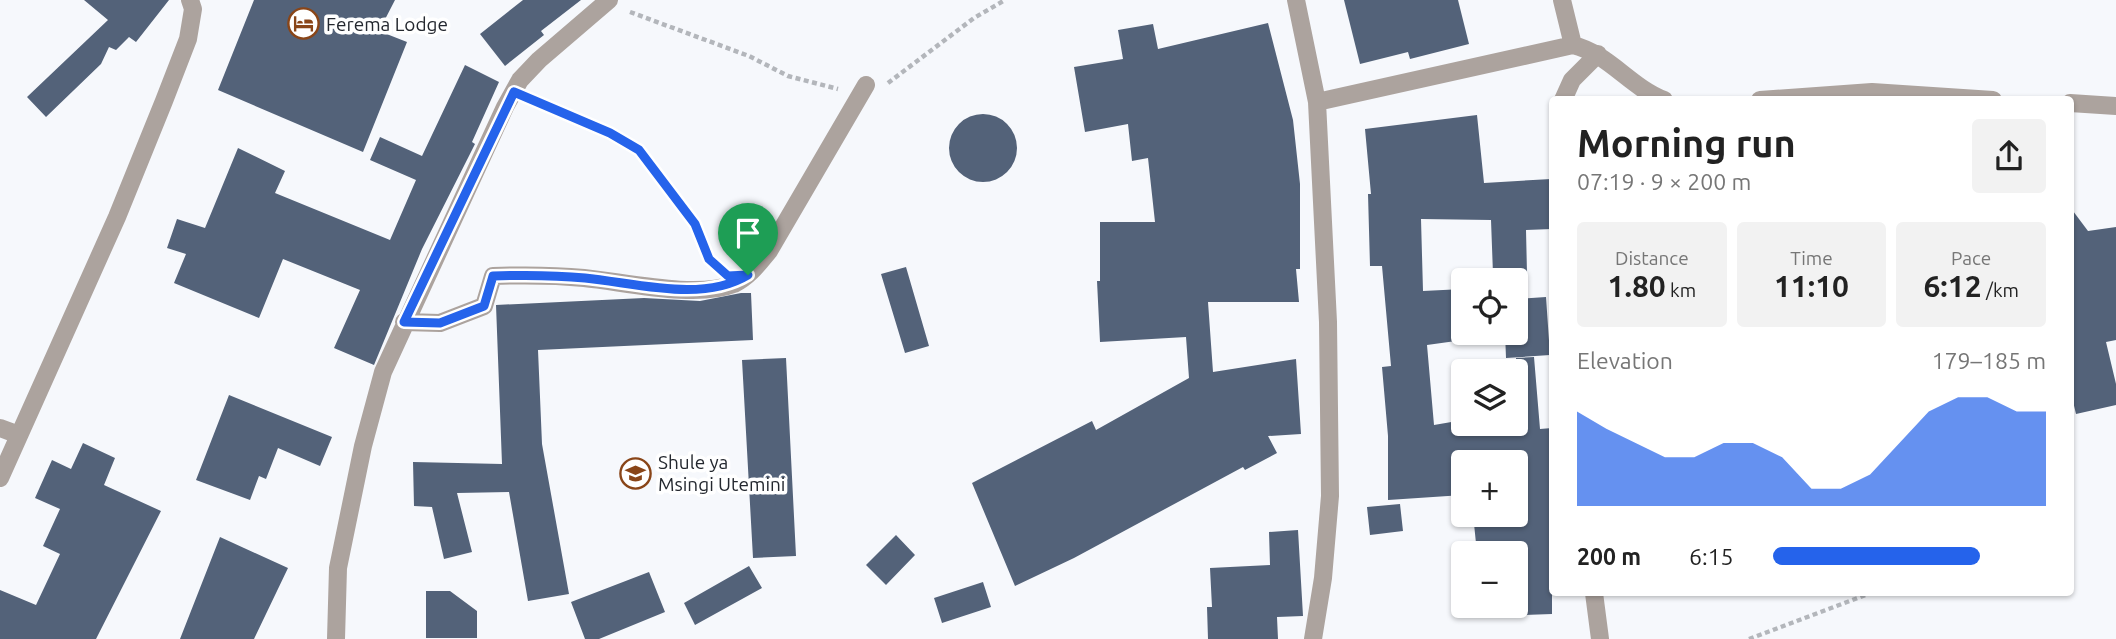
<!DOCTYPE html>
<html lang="en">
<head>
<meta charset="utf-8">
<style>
  :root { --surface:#fff; --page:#f2f2f2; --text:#222; --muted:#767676; --accent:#2563eb }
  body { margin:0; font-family:Ubuntu,sans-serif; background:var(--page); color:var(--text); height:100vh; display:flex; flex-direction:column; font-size:26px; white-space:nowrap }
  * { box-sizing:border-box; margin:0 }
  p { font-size:23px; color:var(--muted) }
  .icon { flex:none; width:38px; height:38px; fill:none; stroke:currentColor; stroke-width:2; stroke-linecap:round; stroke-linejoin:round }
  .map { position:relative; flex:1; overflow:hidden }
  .panel { position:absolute; left:1549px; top:96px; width:525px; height:500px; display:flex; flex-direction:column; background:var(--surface); border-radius:7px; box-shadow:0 2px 5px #0004 }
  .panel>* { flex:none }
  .controls { position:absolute; left:1451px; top:268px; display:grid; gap:14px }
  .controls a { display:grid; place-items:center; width:77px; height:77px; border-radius:7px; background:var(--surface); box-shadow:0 2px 5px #0004; font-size:35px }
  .pin { position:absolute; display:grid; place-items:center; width:60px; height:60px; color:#fff; margin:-72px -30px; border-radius:50% 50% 50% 0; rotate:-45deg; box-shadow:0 0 7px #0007 }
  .pin .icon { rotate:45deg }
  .round { display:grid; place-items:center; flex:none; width:74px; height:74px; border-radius:7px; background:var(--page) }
  .summary { display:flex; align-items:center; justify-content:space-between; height:119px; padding:0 28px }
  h1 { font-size:38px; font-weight:600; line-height:52px }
  .metrics { display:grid; grid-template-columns:repeat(3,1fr); gap:10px; height:119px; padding:7px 28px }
  .metrics div { display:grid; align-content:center; border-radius:7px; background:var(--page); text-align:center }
  .metrics b { font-size:30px; font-weight:600 }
  .metrics small { font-size:19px; font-weight:400 }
  .metrics p { font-size:19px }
  .chart { height:196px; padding:14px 28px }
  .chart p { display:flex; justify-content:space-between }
  .chart svg { width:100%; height:126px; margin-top:7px; fill:var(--accent); opacity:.7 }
  ul { padding:0 28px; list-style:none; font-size:23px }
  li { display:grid; grid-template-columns:112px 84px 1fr; align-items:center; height:52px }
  li i { height:18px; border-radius:9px; background:var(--accent) }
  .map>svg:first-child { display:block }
  .building { fill:#536279 }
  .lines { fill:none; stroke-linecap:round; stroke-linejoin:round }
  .path { stroke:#b3b6bb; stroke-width:4.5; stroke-dasharray:5 3.5; stroke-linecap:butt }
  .minor { stroke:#aca39e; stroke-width:18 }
  .route-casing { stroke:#fff; stroke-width:14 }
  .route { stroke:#2563eb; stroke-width:9 }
  .labels { text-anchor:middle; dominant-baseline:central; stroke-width:7; stroke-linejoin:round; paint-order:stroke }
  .poi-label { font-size:19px; fill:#24282f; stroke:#fff; text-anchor:start }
</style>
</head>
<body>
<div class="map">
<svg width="2116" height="639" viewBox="0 0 2116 639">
  <rect width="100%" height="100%" fill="#f6f8fc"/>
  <path class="building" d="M 84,0 L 169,0 L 136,42 L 129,37 L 116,50 L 109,47 L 101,64 L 46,117 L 27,97 L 108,20 Z
    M 254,0 L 395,0 L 379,31 L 407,42 L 363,152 L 218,90 Z
    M 523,0 L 581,0 L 541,31 L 544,35 L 505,66 L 480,34 Z
    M 1344,0 L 1458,0 L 1469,44 L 1410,59 L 1408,52 L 1360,64 Z
    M 1268,23 L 1293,120 L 1300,184 L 1300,269 L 1296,269 L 1299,302 L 1208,302 L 1213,372 L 1296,359 L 1301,434 L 1268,436 L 1277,453 L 1245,470 L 1243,467 L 1074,558 L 1015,586 L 972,483 L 1092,421 L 1096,430 L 1189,378 L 1186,337 L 1100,342 L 1097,281 L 1100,281 L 1100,222 L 1155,222 L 1148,158 L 1132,161 L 1128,124 L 1085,132 L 1074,67 L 1123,59 L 1118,30 L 1153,24 L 1158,49 Z
    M 465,65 L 499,82 L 472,142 L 475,144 L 422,249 L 374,365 L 334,348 L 360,290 L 283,259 L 259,318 L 174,283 L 186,254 L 167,248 L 177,219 L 205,228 L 238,148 L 285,171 L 275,193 L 390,240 L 416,180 L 370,160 L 380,137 L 422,156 Z
    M949 148a34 34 0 1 1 68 0a34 34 0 1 1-68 0Z
    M 1477,115 L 1484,183 L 1551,179 L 1552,229 L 1526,230 L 1527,273 L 1493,274 L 1491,220 L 1421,219 L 1423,291 L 1463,289 L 1463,340 L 1427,345 L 1434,425 L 1463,420 L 1463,424 L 1516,424 L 1516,358 L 1534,357 L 1540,429 L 1552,428 L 1552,614 L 1523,615 L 1507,608 L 1516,606 L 1516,553 L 1477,553 L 1473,514 L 1516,514 L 1516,462 L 1463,462 L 1463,495 L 1388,500 L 1388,436 L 1382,367 L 1391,366 L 1382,266 L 1370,266 L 1368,194 L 1371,194 L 1365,129 Z
    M 2070,207 L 2088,231 L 2116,227 L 2116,340 L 2106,342 L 2116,384 L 2116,405 L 2076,414 L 2070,389 Z
    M 906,267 L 929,346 L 905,353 L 881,274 Z
    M 741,293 L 751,293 L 753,340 L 538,350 L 542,444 L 569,594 L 528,601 L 509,492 L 457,493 L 472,552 L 444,559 L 432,507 L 414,506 L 413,462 L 502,464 L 496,305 L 644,298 L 700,301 Z
    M 1546,297 L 1550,355 L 1506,358 L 1505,332 L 1516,332 L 1516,299 Z
    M 786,358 L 796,556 L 753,558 L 742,360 Z
    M 229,395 L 332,437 L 320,466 L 278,448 L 266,479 L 259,476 L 250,500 L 196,480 Z
    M 83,443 L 115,458 L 104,485 L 161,511 L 96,639 L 0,639 L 0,590 L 36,605 L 60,554 L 43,546 L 60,509 L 35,498 L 52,460 L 71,469 Z
    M 1400,504 L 1403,531 L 1370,535 L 1367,507 Z
    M 1298,530 L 1303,616 L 1277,617 L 1278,639 L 1208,639 L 1207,607 L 1212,607 L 1210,568 L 1270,565 L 1269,532 Z
    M 896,535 L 915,555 L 886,585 L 866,565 Z
    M 220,537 L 288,568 L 254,639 L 180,639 Z
    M 749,566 L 762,588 L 695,625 L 684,603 Z
    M 649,572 L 665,612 L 599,639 L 585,639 L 571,602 Z
    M 983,582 L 991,607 L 942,623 L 934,598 Z
    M 426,591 L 450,591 L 477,611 L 477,638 L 426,638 Z"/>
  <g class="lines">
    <path class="path" d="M 630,12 L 749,56 L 788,76 L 838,89
      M 888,83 L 974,18 L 1005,0
      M 534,101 L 610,133 L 639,150 L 695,224 L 713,264
      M 1749,639 L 1871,593"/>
    <path class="minor" d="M 1296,0 L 1317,102 L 1328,322 L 1330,496 L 1323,578 L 1313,639
      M 1562,0 L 1573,45
      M 1563,100 L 1572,80 L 1598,54
      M 1760,100 L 1872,92 L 1993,100
      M 1317,102 L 1573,45 C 1609,54 1630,87 1664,100
      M 2070,103 L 2116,106
      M 404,322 L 440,323 L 484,306 L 493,276 C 524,275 553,275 584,278 C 625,282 696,299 734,284 C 749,277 759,263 769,251 L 866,85
      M 0,428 L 19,435
      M 0,478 L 117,217 L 164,101 L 188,39 L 193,9 L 190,0
      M 1594,593 L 1600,639
      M 336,639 L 338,568 L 363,446 L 383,372 L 505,107 L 520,80 L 539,60 L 609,0"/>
  </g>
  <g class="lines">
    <defs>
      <path id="route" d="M 514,92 L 610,133 L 639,150 L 695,224 L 709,259 L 728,276 L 748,275 C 702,303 636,283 585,278 C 554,275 524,275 493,276 L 484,306 L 440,323 L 404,322 Z"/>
    </defs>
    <use href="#route" class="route-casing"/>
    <use href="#route" class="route"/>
  </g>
  <defs>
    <symbol id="hotel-ring" viewBox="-11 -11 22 22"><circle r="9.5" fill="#fff" stroke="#894518" stroke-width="1.5"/><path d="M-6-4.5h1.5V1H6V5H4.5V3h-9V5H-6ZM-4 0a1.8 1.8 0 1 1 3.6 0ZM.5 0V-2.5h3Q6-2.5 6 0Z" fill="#894518"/></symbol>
    <symbol id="school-ring" viewBox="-11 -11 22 22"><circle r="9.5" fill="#fff" stroke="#894518" stroke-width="1.5"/><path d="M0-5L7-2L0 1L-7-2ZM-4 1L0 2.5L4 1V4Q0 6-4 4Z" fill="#894518"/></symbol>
  </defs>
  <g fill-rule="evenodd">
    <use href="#hotel-ring" x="286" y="6" width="35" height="35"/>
    <use href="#school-ring" x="618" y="456" width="35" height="35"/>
  </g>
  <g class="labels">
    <g class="poi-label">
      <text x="326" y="24">Ferema Lodge</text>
      <text x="658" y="462">Shule ya<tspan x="658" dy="22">Msingi Utemini</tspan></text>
    </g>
  </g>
</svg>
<div class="controls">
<a><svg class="icon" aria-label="locate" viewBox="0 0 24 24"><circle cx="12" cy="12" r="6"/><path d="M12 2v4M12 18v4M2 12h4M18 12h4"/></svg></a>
<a><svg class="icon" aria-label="layers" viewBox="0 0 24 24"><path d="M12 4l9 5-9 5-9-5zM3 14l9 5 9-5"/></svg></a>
<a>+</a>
<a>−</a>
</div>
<div class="pin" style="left:748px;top:275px;background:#1e9e55"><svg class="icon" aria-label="arrive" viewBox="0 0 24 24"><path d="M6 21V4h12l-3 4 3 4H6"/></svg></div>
<section class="panel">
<div class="summary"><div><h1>Morning run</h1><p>07:19 · 9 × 200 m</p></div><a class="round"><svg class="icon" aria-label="share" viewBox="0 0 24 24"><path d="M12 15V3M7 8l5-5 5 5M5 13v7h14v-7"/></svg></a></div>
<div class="metrics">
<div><p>Distance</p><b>1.80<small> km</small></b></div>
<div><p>Time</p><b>11:10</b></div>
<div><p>Pace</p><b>6:12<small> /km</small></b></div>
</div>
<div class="chart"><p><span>Elevation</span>179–185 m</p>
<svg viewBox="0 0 160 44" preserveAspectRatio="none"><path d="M0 44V11L10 17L20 22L30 27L40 27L50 22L60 22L70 27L80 38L90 38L100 33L110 22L120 11L130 6L140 6L150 11L160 11V44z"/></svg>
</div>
<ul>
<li><b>200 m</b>6:15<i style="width:76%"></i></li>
</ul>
</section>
</div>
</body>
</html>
